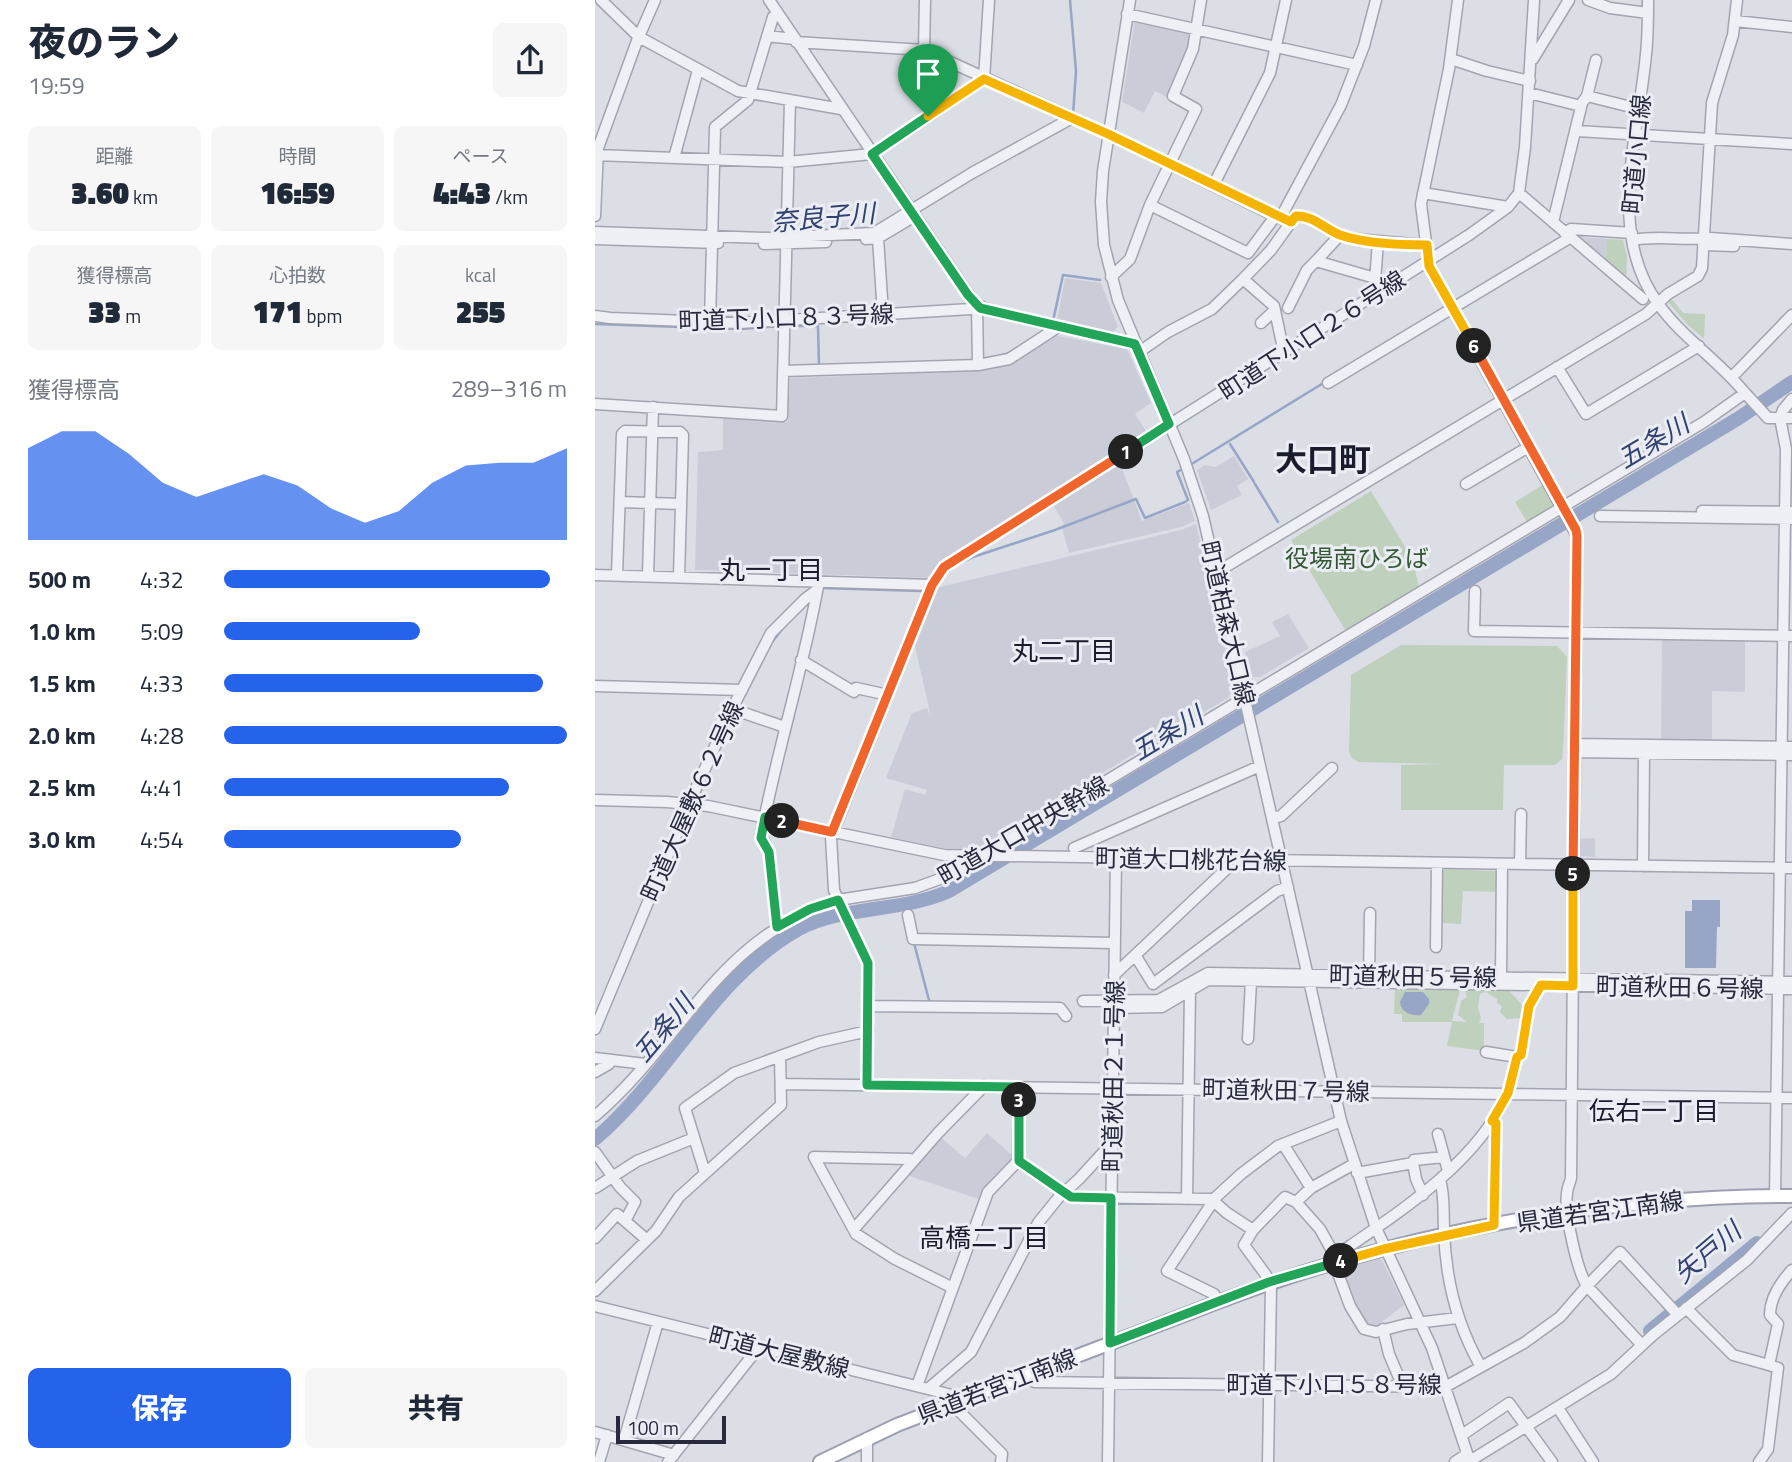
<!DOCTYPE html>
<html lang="ja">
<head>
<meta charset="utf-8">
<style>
  :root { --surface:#fff; --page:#f6f6f7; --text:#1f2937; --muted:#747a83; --accent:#2563eb }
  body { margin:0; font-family:"Titillium Web","Noto Sans JP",sans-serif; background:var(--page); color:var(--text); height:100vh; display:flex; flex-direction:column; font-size:26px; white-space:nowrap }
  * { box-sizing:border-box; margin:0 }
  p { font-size:23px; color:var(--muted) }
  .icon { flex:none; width:38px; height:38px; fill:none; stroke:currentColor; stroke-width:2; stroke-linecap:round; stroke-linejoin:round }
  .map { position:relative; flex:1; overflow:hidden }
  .panel { display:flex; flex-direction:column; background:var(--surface); width:595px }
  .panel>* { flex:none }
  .scale { position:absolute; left:21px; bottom:18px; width:110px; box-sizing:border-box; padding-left:7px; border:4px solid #262a3c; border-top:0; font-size:19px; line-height:24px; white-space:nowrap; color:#262a3c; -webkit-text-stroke:5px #ebedf4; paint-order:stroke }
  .pin { position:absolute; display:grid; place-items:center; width:60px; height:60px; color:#fff; margin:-72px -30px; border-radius:50% 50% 50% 0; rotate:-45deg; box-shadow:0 0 7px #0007 }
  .pin .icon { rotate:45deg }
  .km { position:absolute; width:35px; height:35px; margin:-18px; border-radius:50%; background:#222; color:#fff; font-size:19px; line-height:35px; text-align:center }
  .round { display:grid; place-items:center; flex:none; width:74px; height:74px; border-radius:10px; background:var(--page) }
  .headline { display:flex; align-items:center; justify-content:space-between; height:119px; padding:0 28px }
  h1 { font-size:38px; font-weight:800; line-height:52px }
  .stats { display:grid; grid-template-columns:repeat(3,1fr); gap:10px; height:119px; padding:7px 28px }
  .stats div { display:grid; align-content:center; border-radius:10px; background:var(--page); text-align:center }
  .stats b { font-size:30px; font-weight:800 }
  .stats small { font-size:19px; font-weight:400 }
  .stats p { font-size:19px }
  .chart { height:196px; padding:14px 28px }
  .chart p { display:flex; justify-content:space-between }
  .chart svg { width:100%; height:126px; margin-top:7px; fill:var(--accent); opacity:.7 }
  .cta { display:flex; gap:14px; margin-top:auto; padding:14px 28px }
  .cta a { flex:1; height:80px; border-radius:10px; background:var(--accent); color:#fff; font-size:28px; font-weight:800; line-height:80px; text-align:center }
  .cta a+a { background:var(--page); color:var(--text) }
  ul { padding:0 28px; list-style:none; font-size:23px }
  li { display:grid; grid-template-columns:112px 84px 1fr; align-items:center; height:52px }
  li i { height:18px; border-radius:9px; background:var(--accent) }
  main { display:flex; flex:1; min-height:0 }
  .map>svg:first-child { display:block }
  .built { fill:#cacdd8 }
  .green { fill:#bfd0bd }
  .water { fill:#97a5c6 }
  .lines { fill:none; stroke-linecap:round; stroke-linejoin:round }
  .stream { stroke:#97a5c6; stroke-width:2.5 }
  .river { stroke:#97a5c6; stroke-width:14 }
  .minor-casing { stroke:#a2a4b0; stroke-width:13 }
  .major-casing { stroke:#9ca0b1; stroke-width:16 }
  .minor { stroke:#eff0f5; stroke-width:10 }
  .major { stroke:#fff; stroke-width:12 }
  .split-1-casing { stroke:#fff; stroke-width:14 }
  .split-2-casing { stroke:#fff; stroke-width:14 }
  .split-3-casing { stroke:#fff; stroke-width:14 }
  .split-4-casing { stroke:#fff; stroke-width:14 }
  .split-5-casing { stroke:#fff; stroke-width:14 }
  .split-6-casing { stroke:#fff; stroke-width:14 }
  .split-7-casing { stroke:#fff; stroke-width:14 }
  .split-1 { stroke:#22a559; stroke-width:9 }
  .split-2 { stroke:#f0652b; stroke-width:9 }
  .split-3 { stroke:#22a559; stroke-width:9 }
  .split-4 { stroke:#22a559; stroke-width:9 }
  .split-5 { stroke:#f5b400; stroke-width:9 }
  .split-6 { stroke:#f0652b; stroke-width:9 }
  .split-7 { stroke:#f5b400; stroke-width:9 }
  .labels { text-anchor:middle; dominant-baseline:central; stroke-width:6; stroke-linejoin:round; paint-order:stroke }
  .street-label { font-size:24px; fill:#262a3c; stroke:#ebedf4 }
  .park-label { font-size:24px; fill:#345734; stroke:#ebedf4 }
  .water-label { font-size:26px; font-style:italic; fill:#32416f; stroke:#ebedf4 }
  .neighbourhood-label { font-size:26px; fill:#191c2c; stroke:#ebedf4 }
  .district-label { font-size:32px; font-weight:bold; fill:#191c2c; stroke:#ebedf4 }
</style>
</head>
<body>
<main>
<section class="panel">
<div class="headline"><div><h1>夜のラン</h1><p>19:59</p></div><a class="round"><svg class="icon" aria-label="share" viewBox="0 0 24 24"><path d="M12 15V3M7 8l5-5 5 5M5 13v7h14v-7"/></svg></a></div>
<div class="stats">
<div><p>距離</p><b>3.60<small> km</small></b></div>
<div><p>時間</p><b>16:59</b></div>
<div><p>ペース</p><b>4:43<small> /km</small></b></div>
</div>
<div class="stats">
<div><p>獲得標高</p><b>33<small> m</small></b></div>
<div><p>心拍数</p><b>171<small> bpm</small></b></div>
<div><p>kcal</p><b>255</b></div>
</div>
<div class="chart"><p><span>獲得標高</span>289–316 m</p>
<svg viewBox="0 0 160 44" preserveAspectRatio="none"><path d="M0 44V12L10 6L20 6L30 14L40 24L50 29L60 25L70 21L80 25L90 33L100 38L110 34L120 24L130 18L140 17L150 17L160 12V44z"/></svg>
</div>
<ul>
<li><b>500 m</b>4:32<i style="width:95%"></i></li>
<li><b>1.0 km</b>5:09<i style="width:57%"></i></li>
<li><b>1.5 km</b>4:33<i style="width:93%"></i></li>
<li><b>2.0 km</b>4:28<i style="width:100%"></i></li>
<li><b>2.5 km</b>4:41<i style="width:83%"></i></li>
<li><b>3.0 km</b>4:54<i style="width:69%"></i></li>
</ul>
<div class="cta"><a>保存</a><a>共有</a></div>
</section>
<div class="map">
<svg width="1197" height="1462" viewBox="0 0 1197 1462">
  <rect width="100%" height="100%" fill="#dcdee6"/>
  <path class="built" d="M 540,19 L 597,30 L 595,49 L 574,98 L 560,91 L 549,113 L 527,102 Z
    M 981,237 L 1012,239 L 1011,262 Z
    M 470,278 L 506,283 L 523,327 L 518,332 L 462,321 Z
    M 458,335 L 532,349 L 556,403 L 540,414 L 551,431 L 356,556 L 333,578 L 100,570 L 103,452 L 128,450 L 128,418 L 193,422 L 195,378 L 381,371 Z
    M 639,456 L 653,479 L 642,486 L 647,495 L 616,510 L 602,470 L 610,465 L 621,467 Z
    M 525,463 L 547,521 L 594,503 L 600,521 L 586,527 L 474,553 L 467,528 L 469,523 L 458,505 Z
    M 601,524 L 639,687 L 634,697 L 452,806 L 453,811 L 396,844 L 380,849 L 347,848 L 296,837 L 310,789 L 330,795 L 332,790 L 291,778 L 317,713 L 332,708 L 336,717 L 319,642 L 341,588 L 586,530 Z
    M 693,614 L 714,648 L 665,677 L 656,677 L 650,652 L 685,636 L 677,622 Z
    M 1067,638 L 1150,639 L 1150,692 L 1117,691 L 1117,744 L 1066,744 Z
    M 1000,838 L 1000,857 L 984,856 L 982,839 Z
    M 392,1133 L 419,1157 L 391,1187 L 384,1199 L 311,1175 L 344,1136 L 370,1158 Z
    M 781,1257 L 787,1260 L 809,1305 L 784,1324 L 775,1328 L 767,1325 L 743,1268 Z"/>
  <path class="green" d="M 1012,239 L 1028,240 L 1032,256 L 1031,280 L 1011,262 Z
    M 1075,297 L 1088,313 L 1110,314 L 1109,339 L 1092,324 L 1074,303 Z
    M 951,483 L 960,504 L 932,522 L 920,502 Z
    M 776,491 L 817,558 L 824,587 L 752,630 L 749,628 L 696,540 Z
    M 806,645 L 962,646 L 972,657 L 968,752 L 967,759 L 960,765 L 909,765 L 908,810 L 806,810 L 806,765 L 850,764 L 763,762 L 756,757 L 754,751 L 756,675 Z
    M 846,869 L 901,871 L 904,874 L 904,892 L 868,891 L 866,924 L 846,923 Z
    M 908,984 L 928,1006 L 927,1018 L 912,1019 L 905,1012 L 907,1006 L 902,1003 L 902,999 L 891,992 L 885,994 L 883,1007 L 886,1018 L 884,1023 L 889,1023 L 889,1051 L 852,1046 L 857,1022 L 807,1022 L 807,1014 L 799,1014 L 800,985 L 866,986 L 857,1021 L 872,1022 L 863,1015 L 866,1001 L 872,997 L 870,990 L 874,985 Z"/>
  <path class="water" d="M 1097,900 L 1125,900 L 1125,927 L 1122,927 L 1121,968 L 1090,968 L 1090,911 L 1097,911 Z
    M 810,992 L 828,992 L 834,999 L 834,1004 L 826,1015 C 817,1016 806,1013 805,1002 Z"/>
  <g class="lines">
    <path class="stream" d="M 475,0 L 481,71 L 478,115
      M 458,321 L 468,275 L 505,280
      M 0,324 L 145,329 L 186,326
      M 193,326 L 223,326 L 224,366 L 227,366
      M 404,356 L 418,352
      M 635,444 L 659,482
      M 595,465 L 730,382
      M 660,484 L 683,522
      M 348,576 L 359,566 L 378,557 L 460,530 L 541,499 L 550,518 L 590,502 L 593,500 L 582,472 L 589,468
      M 227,588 L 326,591 L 331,588
      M 177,642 L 192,623
      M 319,943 L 335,1004"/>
    <path class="river" d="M 0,1139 C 74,1076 118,977 204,929 C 245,906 309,912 354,891 L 1144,418 L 1197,382
      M 1055,1331 L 1162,1243"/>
    <defs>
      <path id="minor" d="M 6,0 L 44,37 L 143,91 L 246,109
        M 174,0 L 380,304 L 396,311 L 540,344
        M 535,0 L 508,171 L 506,202 L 509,245 L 523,300 L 589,459 L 608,516 L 746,1121 L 781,1228 L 837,1348 L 875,1462
        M 939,0 L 930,147 L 924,193 L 1048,299
        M 993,0 L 1015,8 L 1053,13
        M 1053,0 C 1053,18 1053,36 1051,54 C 1044,134 1010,233 1064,305 C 1088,338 1124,361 1150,393
        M 532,14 L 762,65
        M 1140,21 L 1197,27
        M 172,36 L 199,39
        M 201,42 L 329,50 L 513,134 L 682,217 L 696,222 L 701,216 C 717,215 728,228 743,234 C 756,239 770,240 783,241 L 779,296
        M 329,50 L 330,0
        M 856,59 L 892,71 L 935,81
        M 938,59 L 974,0
        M 934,93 L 986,106
        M 992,96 L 1044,109
        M 982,131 L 1197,144
        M 0,155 L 193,162 L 277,154 L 389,79 L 394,0
        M 79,158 L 103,70
        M 618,186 L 675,73 L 691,0
        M 828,193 L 913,207
        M 555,205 L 653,253 L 679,218 L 687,215 L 746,105 L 769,46 L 781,0
        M 0,216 L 3,148 L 42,41 L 60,0
        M 958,222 L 987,103 L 992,96 L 1001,60
        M 0,232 L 172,238 L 279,233 L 377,173 L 477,118
        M 970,233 L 976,229 L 1037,233
        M 283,238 L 288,314
        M 0,239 L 123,243
        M 271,239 L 283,238 L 320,216
        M 1038,240 C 1063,235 1090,241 1115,238 L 1197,244
        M 783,241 L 832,245
        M 169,244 L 231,242
        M 1108,245 L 1139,246
        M 721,261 L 745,235
        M 516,277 L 535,259 L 555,205 L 601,109 L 578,96 L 598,49 L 606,0
        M 648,279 L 676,250 L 696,222
        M 693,308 L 712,270 L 721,261 L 780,278
        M 0,316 L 15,318 L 144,323 L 376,309 L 382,306 L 383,365
        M 115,322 L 120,127 L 153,100 L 178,17 L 182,14
        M 666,323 L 680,310
        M 544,352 L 573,332 L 617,309 L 648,279 L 679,306 L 689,353
        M 962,367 L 991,414 L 1104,346
        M 188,371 L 383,365 L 414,359 L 463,327
        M 1137,377 L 1197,315
        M 733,383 L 976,237
        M 0,404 L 187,416 L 195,101
        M 871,484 L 935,446
        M 25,502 L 86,504
        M 1107,511 L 1197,512
        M 1005,516 L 1197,519
        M 622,572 L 1051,314 L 1073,294 L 1103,276 L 1107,268 L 1117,103 L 1138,35 L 1142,0
        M 0,575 L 337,585
        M 22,575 L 27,434 L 30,431 L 85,432 L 88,435 L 84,577
        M 53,576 L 58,407
        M 880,591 L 879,631 L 1197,636
        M 206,660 L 259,692 L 261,688 L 293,695
        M 0,686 L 147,690
        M 137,709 L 190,727
        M 980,744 L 1197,747
        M 979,752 L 1197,755
        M 0,800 L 72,802 L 113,806 L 349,855 L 1197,868
        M 677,818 L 686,816 L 737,768
        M 479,848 L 665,766
        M 925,864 L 926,814
        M 1048,866 L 1049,753
        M 313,915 L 318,939 L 519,943
        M 182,927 L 174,852 L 166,835 C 182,750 209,667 224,581
        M 841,947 L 842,863
        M 540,955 L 558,984 L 682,891 L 693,887
        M 519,975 L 641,860
        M 774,975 L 775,913
        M 906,977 L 907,864
        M 488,1001 L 564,1000 L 613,973 L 1197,982
        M 273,1006 L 465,1008 L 471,1016
        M 519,1008 L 567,1007 L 613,980 L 1197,989
        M 0,1029 L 94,804 L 137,709 L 176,633 L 210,599 L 222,590
        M 653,1039 L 656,981
        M 891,1052 L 922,1057
        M 0,1058 L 50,1064
        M 0,1072 L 14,1064 L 15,1061
        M 186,1084 L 1197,1098
        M 272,1085 L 273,963 L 243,900 L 320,888 L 353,876 L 1109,422 L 1150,393 L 1173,418 L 1185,418 L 1188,410 L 1197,399
        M 0,1116 C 88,1041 122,937 243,900 L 239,890 L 236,837 L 337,585 L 349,567 L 874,235 L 913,207 L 924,193
        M 897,1121 L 901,1123 L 899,1225
        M 843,1134 L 853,1171
        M 688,1144 L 716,1188
        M 0,1152 L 25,1187 L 40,1202 L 30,1221
        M 219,1157 L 261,1234 L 300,1259 L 358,1288
        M 219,1157 L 315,1159 L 318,1161
        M 423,1161 L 476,1197 L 616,1199 L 632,1213 L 658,1230
        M 818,1163 L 819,1160 L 849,1157
        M 759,1164 L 716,1188 L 701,1202 L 725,1229 L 740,1256 L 741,1268 L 755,1306 L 769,1329 L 781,1332 L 812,1324 L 863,1318
        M 110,1173 L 90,1108 L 139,1073 L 224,1042 L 273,1031
        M 762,1173 L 818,1163 L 821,1179 L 828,1195
        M 845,1180 C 850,1197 848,1210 849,1228 C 850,1277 862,1325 886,1367
        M 0,1188 L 42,1161 L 99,1138
        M 1180,1196 L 1191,449 L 1185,418 L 1197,418
        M 592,1199 L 595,991
        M 259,1229 L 343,1133 L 389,1086
        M 0,1238 L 22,1214 L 52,1240
        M 740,1256 C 800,1215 883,1163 912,1094 C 917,1083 919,1069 922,1057 L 926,1055 L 934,1007 L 946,985
        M 0,1291 L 61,1231 L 84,1197 L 186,1105 L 185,1056
        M 623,1302 L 619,1294 L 572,1271 L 621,1197 L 646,1174 L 683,1146 L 746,1121
        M 0,1306 L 369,1398
        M 1091,1308 L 1138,1355 L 1174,1365
        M 788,1329 L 794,1354 L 808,1387
        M 1047,1345 L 992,1286 L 1025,1252 L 1083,1315
        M 425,1377 L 440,1382 L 850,1387 L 929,1343 L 965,1317 L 992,1286 C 982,1270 969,1212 972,1194 C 972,1188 975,1183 976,1178 L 982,536 L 834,266 L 826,204 L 854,69 L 863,0
        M 322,1386 L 393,1192 L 423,1161 L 424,1087
        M 333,1389 L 376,1352 L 443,1223 L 464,1197 L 484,1179 L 517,1143
        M 356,1403 L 407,1454 L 406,1462
        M 963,1408 L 998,1462
        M 0,1432 L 79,1455
        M 867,1435 L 914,1403 L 957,1462
        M 29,1440 L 63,1322
        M 4,1462 L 12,1435
        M 73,1462 L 164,1347
        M 272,1462 L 272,1438
        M 513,1462 L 521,858
        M 673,1462 L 676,1287 L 671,1275 L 649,1245 L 658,1230 L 690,1197 L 701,1202
        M 860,1462 L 872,1454
        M 873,1462 L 1016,1374 L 1058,1335 L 1152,1260 L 1197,1213
        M 1164,1462 L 1173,1449 L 1183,1368 L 1174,1365 L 1183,1324 L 1175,1315 C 1175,1298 1185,1283 1197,1270"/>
      <path id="major" d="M 225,1462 L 302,1425 L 623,1302 C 805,1233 1002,1196 1197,1196"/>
    </defs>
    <use href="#minor" class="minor-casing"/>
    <use href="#major" class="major-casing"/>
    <use href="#minor" class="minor"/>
    <use href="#major" class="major"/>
  </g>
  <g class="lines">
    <defs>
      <path id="split-1" d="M 333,116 L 277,154 L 373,295 L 385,308 L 540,344 L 574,424 L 531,452"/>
      <path id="split-2" d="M 187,821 L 237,832 L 337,585 L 349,567 L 531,452"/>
      <path id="split-3" d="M 187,821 L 170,817 L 166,838 L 174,852 L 182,927 L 215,909 L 243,900 L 273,963 L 272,1085 L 424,1087 L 424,1100"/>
      <path id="split-4" d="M 424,1100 L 424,1161 L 476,1197 L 516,1198 L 515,1343 L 674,1282 L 746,1261"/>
      <path id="split-5" d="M 746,1261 L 789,1249 L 899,1225 L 901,1123 L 897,1121 L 913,1093 L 922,1057 L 926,1055 L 934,1006 L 946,985 L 978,986 L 978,874"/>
      <path id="split-6" d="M 879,346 L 981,530 L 982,536 L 978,874"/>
      <path id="split-7" d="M 333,116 L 389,79 L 513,134 L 696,222 L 701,216 C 717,215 730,229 745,235 C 769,243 807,245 832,245 L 834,266 L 879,346"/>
    </defs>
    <use href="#split-1" class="split-1-casing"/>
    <use href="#split-2" class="split-2-casing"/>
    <use href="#split-3" class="split-3-casing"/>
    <use href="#split-4" class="split-4-casing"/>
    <use href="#split-5" class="split-5-casing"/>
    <use href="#split-6" class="split-6-casing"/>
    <use href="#split-7" class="split-7-casing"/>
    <use href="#split-1" class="split-1"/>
    <use href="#split-2" class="split-2"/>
    <use href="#split-3" class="split-3"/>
    <use href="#split-4" class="split-4"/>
    <use href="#split-5" class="split-5"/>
    <use href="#split-6" class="split-6"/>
    <use href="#split-7" class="split-7"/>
  </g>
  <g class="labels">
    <g class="street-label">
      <text transform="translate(1041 154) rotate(-85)">町道小口線</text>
      <text transform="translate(191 317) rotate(-2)">町道下小口８３号線</text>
      <text transform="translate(717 335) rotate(-33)">町道下小口２６号線</text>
      <text transform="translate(633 623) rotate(77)">町道柏森大口線</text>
      <text transform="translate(97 801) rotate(-66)">町道大屋敷６２号線</text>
      <text transform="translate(428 830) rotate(-30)">町道大口中央幹線</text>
      <text transform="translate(596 859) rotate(1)">町道大口桃花台線</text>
      <text transform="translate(818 976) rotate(1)">町道秋田５号線</text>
      <text transform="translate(1085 987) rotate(1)">町道秋田６号線</text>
      <text transform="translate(518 1076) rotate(-89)">町道秋田２１号線</text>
      <text transform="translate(691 1090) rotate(1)">町道秋田７号線</text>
      <text transform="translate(1005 1211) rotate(-8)">県道若宮江南線</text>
      <text transform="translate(184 1352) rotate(14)">町道大屋敷線</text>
      <text x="739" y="1384">町道下小口５８号線</text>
      <text transform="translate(402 1386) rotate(-21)">県道若宮江南線</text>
    </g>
    <g class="park-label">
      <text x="762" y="558">役場南ひろば</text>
    </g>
    <g class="water-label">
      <text transform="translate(228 217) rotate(-5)">奈良子川</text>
      <text transform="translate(1058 441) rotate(-31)">五条川</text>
      <text transform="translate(572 733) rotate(-31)">五条川</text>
      <text transform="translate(68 1028) rotate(-50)">五条川</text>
      <text transform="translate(1112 1252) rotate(-40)">矢戸川</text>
    </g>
    <g class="neighbourhood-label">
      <text x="176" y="569">丸一丁目</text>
      <text x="469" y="650">丸二丁目</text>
      <text x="1059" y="1110">伝右一丁目</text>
      <text x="389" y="1237">高橋二丁目</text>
    </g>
    <g class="district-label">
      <text x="728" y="459">大口町</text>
    </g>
  </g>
</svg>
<div class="scale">100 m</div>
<div class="pin" style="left:333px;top:116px;background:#1e9e55"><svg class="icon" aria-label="arrive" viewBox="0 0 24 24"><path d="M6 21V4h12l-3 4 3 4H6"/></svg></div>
<b class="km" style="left:531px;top:452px">1</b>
<b class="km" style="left:187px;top:821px">2</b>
<b class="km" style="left:424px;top:1100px">3</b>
<b class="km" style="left:746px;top:1261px">4</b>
<b class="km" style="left:978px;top:874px">5</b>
<b class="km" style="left:879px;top:346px">6</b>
</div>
</main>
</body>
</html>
